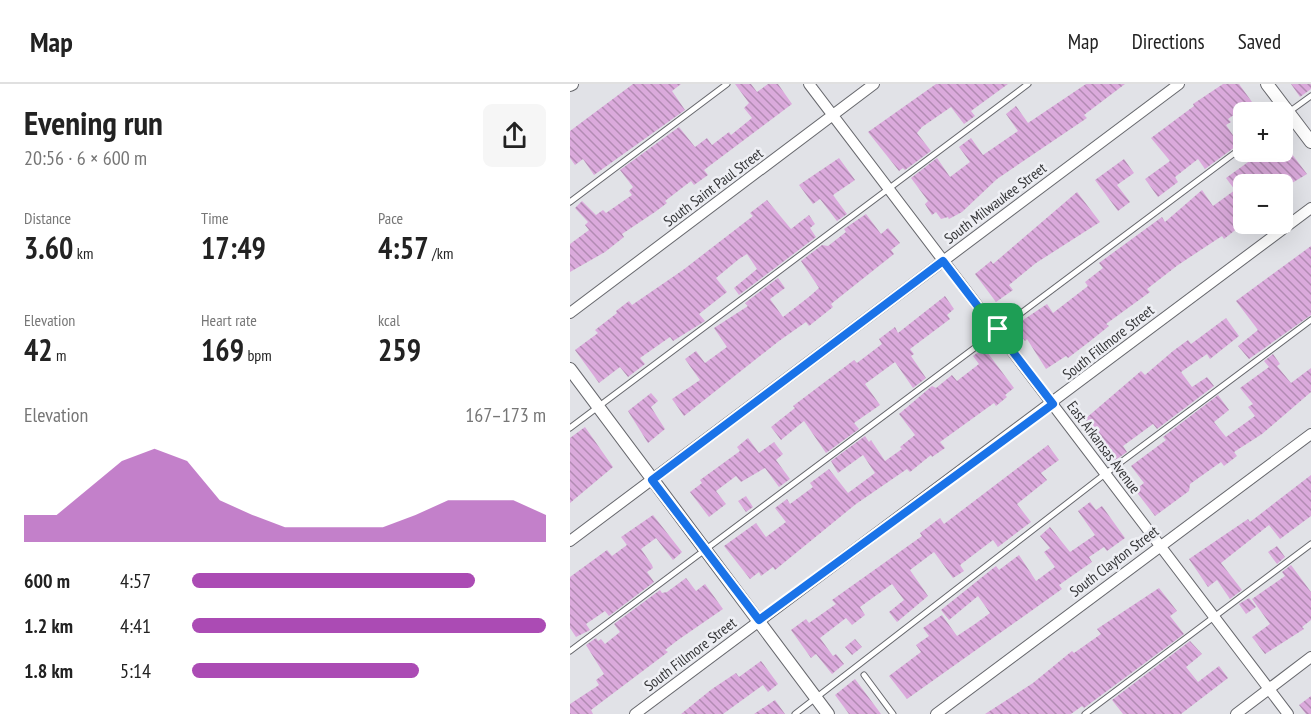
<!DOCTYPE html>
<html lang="en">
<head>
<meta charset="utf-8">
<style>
  :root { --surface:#fff; --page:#f6f6f6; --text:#222; --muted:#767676; --line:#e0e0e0; --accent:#ab4bb4 }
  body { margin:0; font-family:"PT Sans Narrow",sans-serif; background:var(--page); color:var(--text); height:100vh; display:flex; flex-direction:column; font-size:22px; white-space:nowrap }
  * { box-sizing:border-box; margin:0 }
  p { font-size:20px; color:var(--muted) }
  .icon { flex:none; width:33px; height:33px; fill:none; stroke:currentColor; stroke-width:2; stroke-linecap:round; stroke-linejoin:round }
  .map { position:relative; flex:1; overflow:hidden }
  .details { display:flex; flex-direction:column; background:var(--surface); width:570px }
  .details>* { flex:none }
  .controls { position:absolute; left:663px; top:18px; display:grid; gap:12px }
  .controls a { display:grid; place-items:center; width:60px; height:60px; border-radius:9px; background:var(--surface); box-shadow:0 6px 24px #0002; font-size:30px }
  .pin { position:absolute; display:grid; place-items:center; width:51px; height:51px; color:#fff; margin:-26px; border-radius:12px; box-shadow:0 3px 9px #0006 }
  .round { display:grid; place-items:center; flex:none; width:63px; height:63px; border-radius:9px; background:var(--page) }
  .summary { display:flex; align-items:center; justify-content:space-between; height:102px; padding:0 24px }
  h1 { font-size:33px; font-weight:700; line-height:45px }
  .stats { display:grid; grid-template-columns:repeat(3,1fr); gap:9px; height:102px; padding:6px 24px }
  .stats div { display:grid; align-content:center }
  .stats b { font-size:30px; font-weight:700 }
  .stats small { font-size:16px; font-weight:400 }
  .stats p { font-size:16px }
  .chart { height:168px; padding:12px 24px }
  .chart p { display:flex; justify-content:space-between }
  .chart svg { width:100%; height:108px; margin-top:6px; fill:var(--accent); opacity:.7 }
  ul { padding:0 24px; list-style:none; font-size:20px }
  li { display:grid; grid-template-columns:96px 72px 1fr; align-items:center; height:45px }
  li i { height:15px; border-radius:8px; background:var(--accent) }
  header { display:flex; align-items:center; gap:36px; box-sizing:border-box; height:84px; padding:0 30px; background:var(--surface); border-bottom:2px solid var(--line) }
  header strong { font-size:28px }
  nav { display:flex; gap:33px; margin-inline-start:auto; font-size:21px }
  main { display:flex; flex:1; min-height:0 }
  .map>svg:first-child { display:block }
  .building { fill:url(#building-back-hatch) }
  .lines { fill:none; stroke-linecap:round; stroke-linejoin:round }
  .service-casing { stroke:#67686d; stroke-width:7 }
  .minor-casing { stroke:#67686d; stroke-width:12 }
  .tertiary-casing { stroke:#67686d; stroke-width:14 }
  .service { stroke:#fff; stroke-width:5 }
  .minor { stroke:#fff; stroke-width:10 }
  .tertiary { stroke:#fff; stroke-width:12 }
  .route-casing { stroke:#fff; stroke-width:12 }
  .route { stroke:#1a73e8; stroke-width:8 }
  .labels { text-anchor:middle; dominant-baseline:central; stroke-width:5; stroke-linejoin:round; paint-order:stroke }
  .street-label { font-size:15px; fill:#353638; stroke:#eeeff4 }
</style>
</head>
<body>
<header>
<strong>Map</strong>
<nav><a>Map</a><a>Directions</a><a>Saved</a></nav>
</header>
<main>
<section class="details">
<div class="summary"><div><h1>Evening run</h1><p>20:56 · 6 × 600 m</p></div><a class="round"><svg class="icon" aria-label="share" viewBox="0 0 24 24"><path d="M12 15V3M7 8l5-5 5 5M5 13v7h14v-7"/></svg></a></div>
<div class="stats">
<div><p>Distance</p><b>3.60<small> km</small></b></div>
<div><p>Time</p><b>17:49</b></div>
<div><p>Pace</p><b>4:57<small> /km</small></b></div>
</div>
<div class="stats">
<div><p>Elevation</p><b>42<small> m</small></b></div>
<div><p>Heart rate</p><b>169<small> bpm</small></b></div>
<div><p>kcal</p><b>259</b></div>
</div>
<div class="chart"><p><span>Elevation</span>167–173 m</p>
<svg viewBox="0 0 160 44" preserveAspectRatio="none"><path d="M0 44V33L10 33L20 22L30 11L40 6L50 11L60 27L70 33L80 38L90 38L100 38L110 38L120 33L130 27L140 27L150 27L160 33V44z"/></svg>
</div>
<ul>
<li><b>600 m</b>4:57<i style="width:80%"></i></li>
<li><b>1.2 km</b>4:41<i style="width:100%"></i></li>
<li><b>1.8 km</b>5:14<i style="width:64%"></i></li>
</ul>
</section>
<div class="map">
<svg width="741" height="630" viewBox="0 0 741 630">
  <defs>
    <pattern id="building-back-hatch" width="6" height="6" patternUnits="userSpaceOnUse" patternTransform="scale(1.5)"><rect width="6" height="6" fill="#dbaadc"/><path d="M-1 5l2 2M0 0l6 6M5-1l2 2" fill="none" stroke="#b28bb3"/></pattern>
  </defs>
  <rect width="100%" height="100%" fill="#e1e2e7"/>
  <path class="building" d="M 63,0 L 111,0 L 102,7 L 115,26 L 24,91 L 13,75 L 5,81 L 0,74 L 0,47 Z
    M 165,0 L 181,0 L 187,8 L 198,0 L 208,0 L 222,20 L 134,86 L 138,91 L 124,101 L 121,97 L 95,117 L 97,119 L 85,128 L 52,150 L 54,153 L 35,168 L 0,188 L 0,160 L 19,146 L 15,141 L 18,138 L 5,124 L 12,117 L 26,131 L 33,126 L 36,129 L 62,111 L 59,107 L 63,103 L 50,86 L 109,43 L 125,63 L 137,54 L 142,61 L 159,48 L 161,51 L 182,34 L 174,24 L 179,19 Z
    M 366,0 L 438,0 L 401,27 L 405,32 L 394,40 L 381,23 L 352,43 L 347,49 L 361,67 L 335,86 L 333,84 L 329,87 L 298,48 Z
    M 516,0 L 555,0 L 514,31 L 517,34 L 427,95 L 392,128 L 379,135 L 378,133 L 371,135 L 366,128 L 362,131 L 355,120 L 358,117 L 341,94 L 367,74 L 380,93 L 400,78 L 389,63 L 401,54 L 413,71 L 448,47 L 436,30 L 446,22 L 458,39 Z
    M 653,0 L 669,0 L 682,18 L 658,35 L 661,38 L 656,41 L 669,60 L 635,85 L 628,75 L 605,93 L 608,98 L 588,113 L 575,95 L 600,77 L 581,54 L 624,22 L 623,20 Z
    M 721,0 L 741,0 L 741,5 L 730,13 Z
    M 712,57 L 737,90 L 712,105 L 712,100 L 674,100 L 674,139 L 654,155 L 652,152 L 608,181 L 577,205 L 580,208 L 536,240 L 539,242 L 519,258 L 498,274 L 496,272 L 476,285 L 457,255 L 455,257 L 444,242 L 477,220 L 483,229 L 518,202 L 515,198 L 533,184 L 529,179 L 592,133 L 595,138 L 632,106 L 643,122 L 665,106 L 656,94 L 692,68 L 712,68 Z
    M 269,74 L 285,96 L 263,111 L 277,130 L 267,137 L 250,115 L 243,120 L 229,101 Z
    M 554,75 L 564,89 L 547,101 L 560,118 L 548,127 L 525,96 Z
    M 507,108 L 530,138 L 466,179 L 439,201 L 443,206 L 426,218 L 405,190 L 421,177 L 423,180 Z
    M 197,116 L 221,145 L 239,131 L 245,140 L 240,144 L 246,153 L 169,211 L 164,204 L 187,185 L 177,170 L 169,175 L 146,194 L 157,208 L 129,230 L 135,237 L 103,257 L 100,253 L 70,274 L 75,280 L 58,293 L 50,283 L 29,299 L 5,266 L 28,249 L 25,246 L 47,229 L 46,227 L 59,217 L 62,221 L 113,186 L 183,132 L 180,129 Z
    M 296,130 L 311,150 L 318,144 L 330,159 L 321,166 L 324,170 L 261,220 L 263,223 L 239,242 L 236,238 L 209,257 L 114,332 L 102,315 L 130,296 L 115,275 L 126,267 L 135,279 L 157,263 L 144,244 L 178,222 L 175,219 L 208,194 L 215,204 L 200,215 L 213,233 L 240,212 L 249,204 L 231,177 L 252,161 L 258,162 L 276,148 L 274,145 Z
    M 741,162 L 741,231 L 679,275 L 668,262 L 688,246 L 666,217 Z
    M 375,212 L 384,225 L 377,231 L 380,235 L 340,265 L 344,270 L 341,272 L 356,294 L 343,304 L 325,278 L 295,300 L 310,321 L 284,339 L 289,345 L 256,369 L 234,337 L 211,356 L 201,343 L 225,324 L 223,322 L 284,276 L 287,279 L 312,260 L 309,255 L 325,243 L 328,249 Z
    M 656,234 L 669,252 L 640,275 L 637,270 L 611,288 L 622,303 L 637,293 L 644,302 L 587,345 L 583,340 L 553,362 L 557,368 L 544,377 L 515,335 L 571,287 L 575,291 L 603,267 L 618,256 L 621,260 Z
    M 414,264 L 444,304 L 435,311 L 437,313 L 426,322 L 424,319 L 370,358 L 375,364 L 362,373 L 361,371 L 340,388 L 337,385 L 286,420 L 205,486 L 203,483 L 191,492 L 189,488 L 180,495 L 154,462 L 186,439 L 196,453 L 216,438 L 205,424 L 217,415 L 220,420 L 243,403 L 240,399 L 259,385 L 278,409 L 305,389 L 293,371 L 268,389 L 261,377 L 295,352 L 299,358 L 301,356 L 315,377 L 332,365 L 330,363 L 345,351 L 329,330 L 362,302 L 366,304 L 382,291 L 387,297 L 409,280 L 403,272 Z
    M 703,270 L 710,280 L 707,282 L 721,299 L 741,284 L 741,308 L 692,350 L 664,368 L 667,372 L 654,382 L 651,378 L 620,400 L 619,407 L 585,432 L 565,406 L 574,399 L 561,382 L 596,356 L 593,353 L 648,311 L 659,326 L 644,338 L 656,353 L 685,332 L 678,323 L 683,320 L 670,304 L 699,283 L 694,277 Z
    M 81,309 L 88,317 L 81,323 L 95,345 L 78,359 L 58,327 Z
    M 15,343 L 43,383 L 0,419 L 0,354 Z
    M 178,354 L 189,369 L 204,358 L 213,370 L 206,376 L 220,395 L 209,403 L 195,384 L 171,398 L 166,392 L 146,407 L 156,420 L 139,433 L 120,408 L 132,399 L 130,396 L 170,367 L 167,363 Z
    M 478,361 L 489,376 L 471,389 L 477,396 L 447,420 L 461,438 L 428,463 L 423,456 L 390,481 L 394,487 L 383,494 L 364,468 L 340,486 L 358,512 L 327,538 L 319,528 L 334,516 L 322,500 L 290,523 L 295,531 L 282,541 L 276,534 L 250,554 L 263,572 L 266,570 L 274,580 L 262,590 L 246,570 L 241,574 L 221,546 L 236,535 L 239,539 L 266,520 L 262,516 L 352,452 L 350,449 L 370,434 L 374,440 Z
    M 741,391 L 741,432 L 710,455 L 699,441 L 651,479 L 672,506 L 660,515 L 647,496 L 638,503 L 619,475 L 678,435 L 680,438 Z
    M 176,412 L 183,423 L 176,428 L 168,417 Z
    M 520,418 L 526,426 L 532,422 L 555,454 L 537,467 L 534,463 L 519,473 L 522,478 L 489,501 L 492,505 L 337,615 L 319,592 L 351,568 L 346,561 L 359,552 L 353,544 L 372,531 L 387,552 L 405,540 L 420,529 L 408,512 L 379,536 L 371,526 L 426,482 L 429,486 L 449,471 L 466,497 L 485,483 L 474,468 L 480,464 L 470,452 L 480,443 L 500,468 L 525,451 L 508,427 Z
    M 83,431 L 112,468 L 103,476 L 86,454 L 71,465 L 82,481 L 83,484 L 77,488 L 84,498 L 39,532 L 35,527 L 16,540 L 20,546 L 6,553 L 0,544 L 0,493 L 37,466 L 42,472 L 57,461 L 51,453 Z
    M 707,462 L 715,473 L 707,480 L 698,468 Z
    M 721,481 L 741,508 L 741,536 L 732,543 L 734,545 L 695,570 L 682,553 L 700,540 L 682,515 L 715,492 L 712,488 Z
    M 116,494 L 126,507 L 135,500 L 153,525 L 108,556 L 95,566 L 98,568 L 21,626 L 23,630 L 0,630 L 0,620 L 29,601 L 26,596 L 34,590 L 16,561 L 26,554 L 28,557 L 31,555 L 35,560 L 50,548 L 44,540 L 90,506 L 92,509 L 97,508 Z
    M 589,504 L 607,527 L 600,532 L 614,550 L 514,624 L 512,622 L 501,630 L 415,630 L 463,599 L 502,567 L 504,569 L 531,550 L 527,545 Z
    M 679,514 L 686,523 L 676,530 L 669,520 Z
    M 285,555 L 292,563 L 282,571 L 275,563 Z
    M 620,557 L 632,570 L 616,583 L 628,598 L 649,582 L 658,594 L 611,630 L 553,630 L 542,616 Z
    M 191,577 L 208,600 L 198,608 L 193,601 L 153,630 L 111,630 L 142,605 L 166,589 L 169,593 Z
    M 285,595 L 311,630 L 279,630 L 265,611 Z
    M 741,612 L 741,630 L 736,630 L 729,621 Z
    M 205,616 L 215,630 L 184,630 Z"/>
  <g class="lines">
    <defs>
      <path id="service" d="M 712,33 L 741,12
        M 0,118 L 157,0
        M 0,344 L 458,0
        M 0,567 L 674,62
        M 294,591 L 323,630
        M 225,630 L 535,390 L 741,236
        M 515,630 L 741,460"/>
      <path id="minor" d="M 239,0 L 718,630
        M 0,229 L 304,0
        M 0,457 L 609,0
        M 65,630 L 741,124
        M 366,630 L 741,350
        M 666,630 L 741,573"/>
      <path id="tertiary" d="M 697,0 L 741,58
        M 0,1 L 2,0
        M 0,285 L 258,630"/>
    </defs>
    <use href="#service" class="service-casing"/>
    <use href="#minor" class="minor-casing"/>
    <use href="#tertiary" class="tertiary-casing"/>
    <use href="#service" class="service"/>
    <use href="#minor" class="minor"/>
    <use href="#tertiary" class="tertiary"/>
  </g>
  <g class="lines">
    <defs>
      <path id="route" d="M 373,177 L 483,320 L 189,536 L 82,396 Z"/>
    </defs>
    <use href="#route" class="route-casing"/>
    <use href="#route" class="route"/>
  </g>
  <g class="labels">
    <g class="street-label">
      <text transform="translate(143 103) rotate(-37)">South Saint Paul Street</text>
      <text transform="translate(425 119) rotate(-37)">South Milwaukee Street</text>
      <text transform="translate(538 258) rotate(-38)">South Fillmore Street</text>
      <text transform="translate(534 363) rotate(53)">East Arkansas Avenue</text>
      <text transform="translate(544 477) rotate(-37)">South Clayton Street</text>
      <text transform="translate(120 570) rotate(-37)">South Fillmore Street</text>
    </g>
  </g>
</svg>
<div class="controls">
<a>+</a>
<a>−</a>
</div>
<div class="pin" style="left:428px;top:245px;background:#1e9e55"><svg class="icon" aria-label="arrive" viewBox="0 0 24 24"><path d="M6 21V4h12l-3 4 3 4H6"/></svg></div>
</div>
</main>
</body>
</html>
